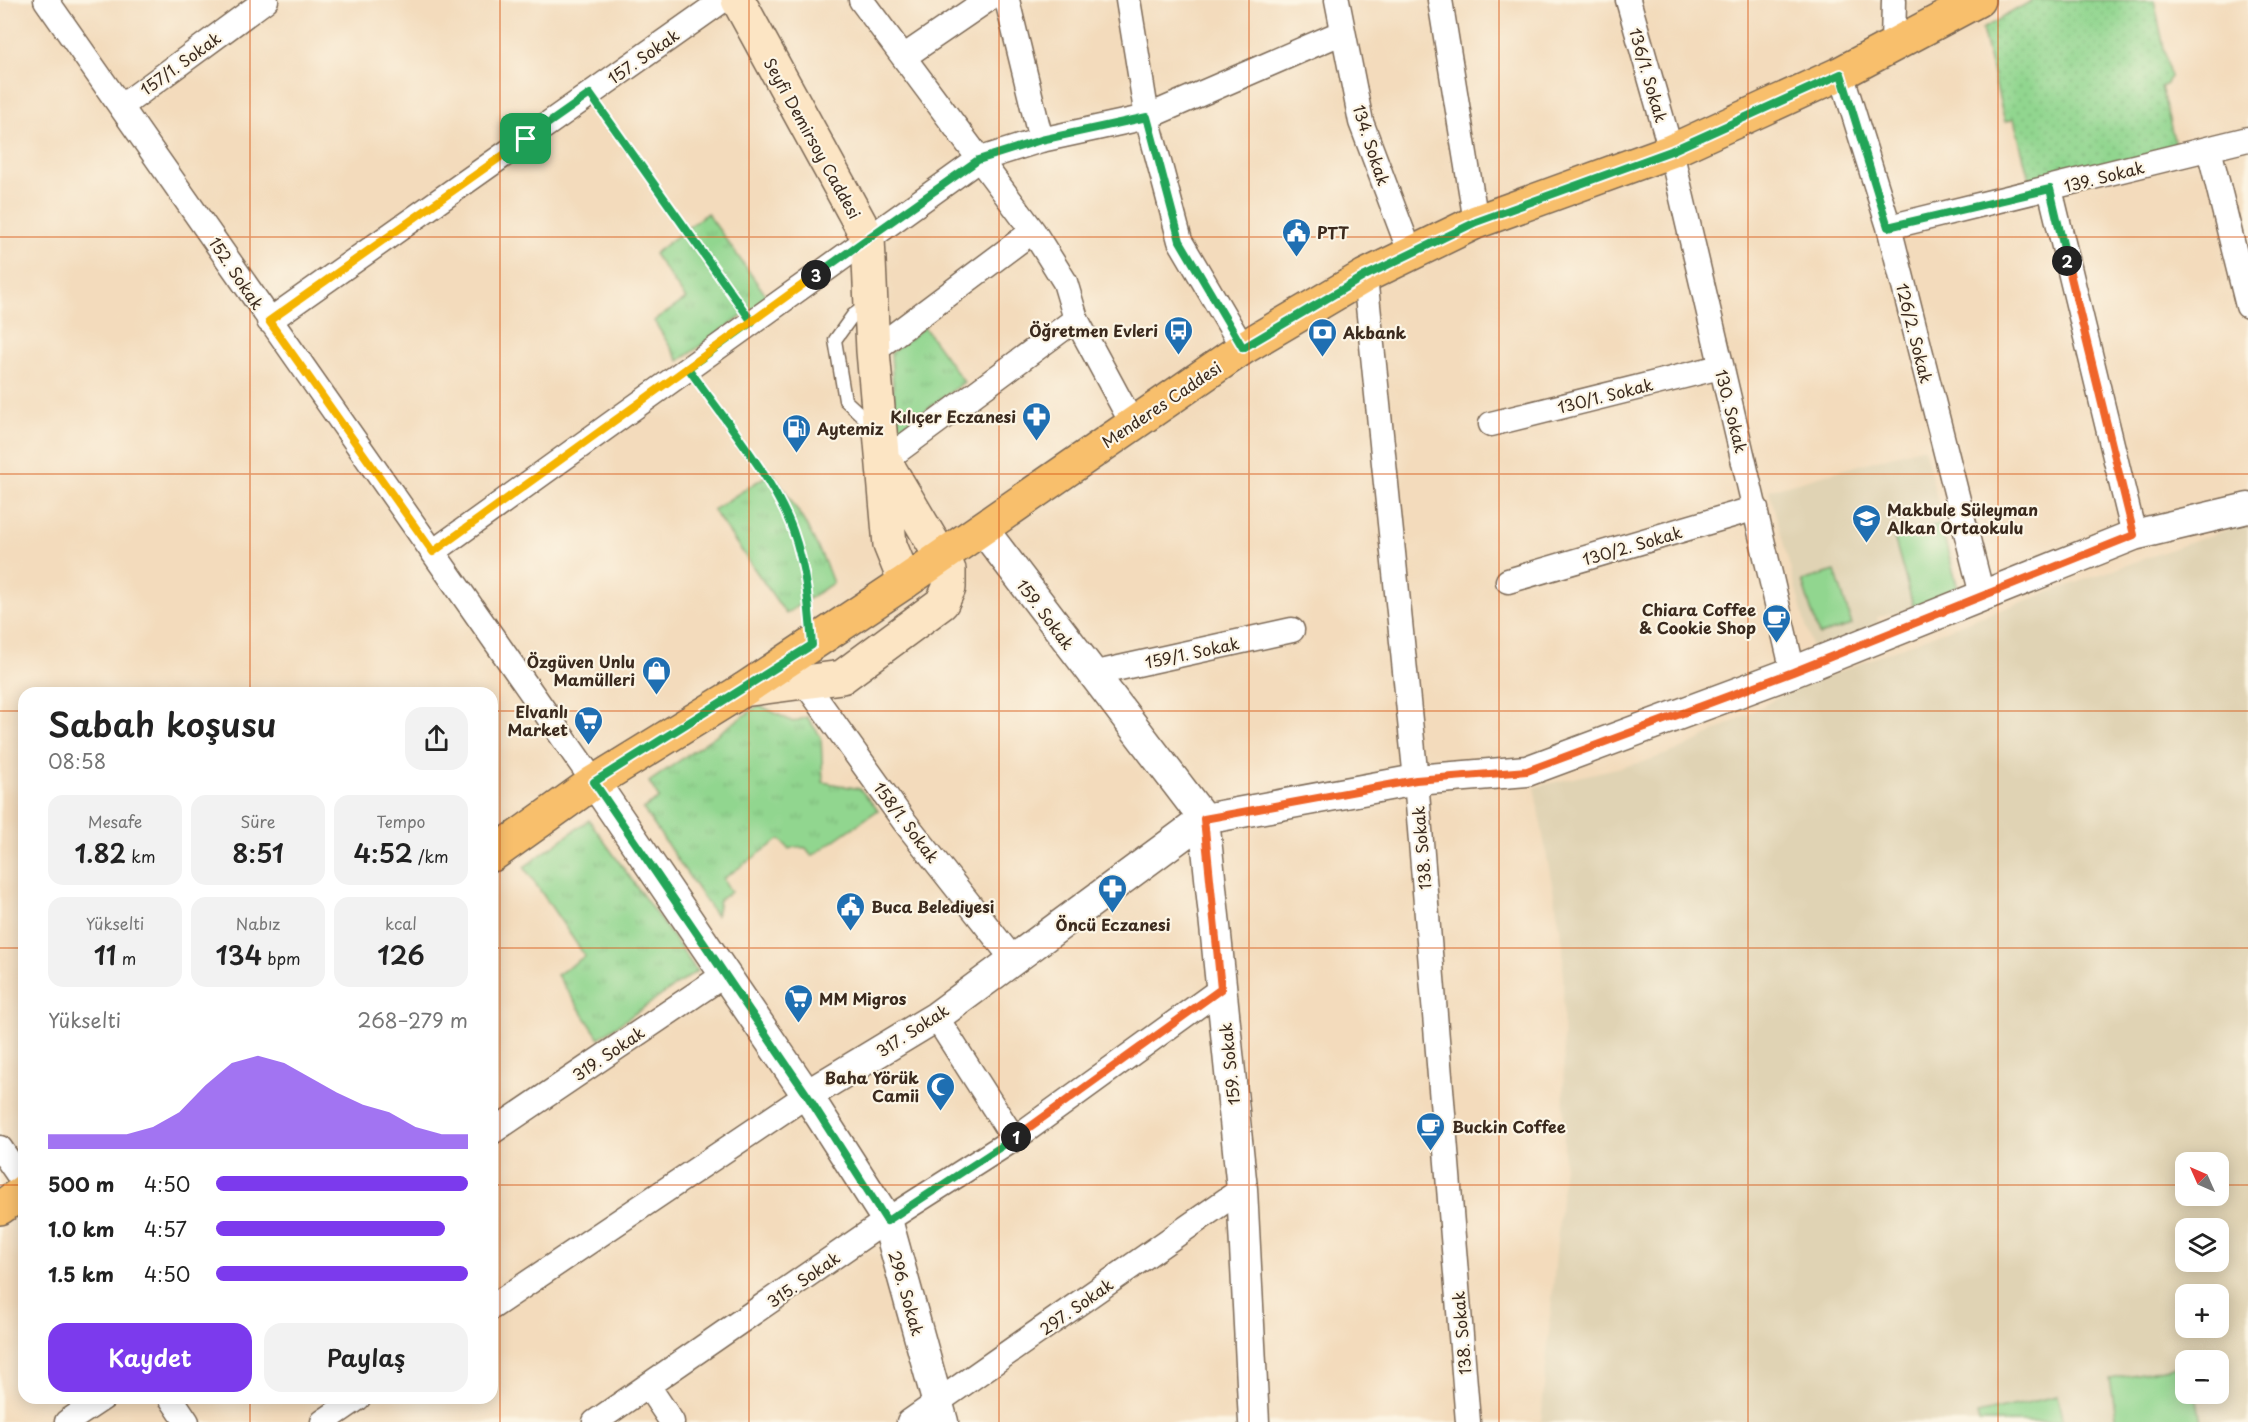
<!DOCTYPE html>
<html lang="tr">
<head>
<meta charset="utf-8">
<style>
  :root { --surface:#fff; --page:#f2f2f2; --text:#222; --muted:#767676; --accent:#7c3aed }
  body { margin:0; font-family:"Playpen Sans",sans-serif; background:var(--page); color:var(--text); height:100vh; display:flex; flex-direction:column; font-size:22px; white-space:nowrap }
  * { box-sizing:border-box; margin:0 }
  p { font-size:20px; color:var(--muted) }
  .icon { flex:none; width:33px; height:33px; fill:none; stroke:currentColor; stroke-width:2; stroke-linecap:round; stroke-linejoin:round }
  .map { position:relative; flex:1; overflow:hidden }
  .sheet { position:absolute; left:18px; top:687px; width:480px; height:717px; display:flex; flex-direction:column; background:var(--surface); border-radius:18px; box-shadow:0 3px 15px #0003 }
  .sheet>* { flex:none }
  .needle { width:39px; rotate:315deg }
  .fabs { position:absolute; left:2175px; top:1152px; display:grid; gap:12px }
  .fabs a { display:grid; place-items:center; width:54px; height:54px; border-radius:12px; background:var(--surface); box-shadow:0 3px 15px #0003; font-size:30px }
  .pin { position:absolute; display:grid; place-items:center; width:51px; height:51px; color:#fff; margin:-26px; border-radius:12px; box-shadow:0 3px 9px #0006 }
  .km { position:absolute; width:30px; height:30px; margin:-15px; border-radius:50%; background:#222; color:#fff; font-size:16px; line-height:30px; text-align:center }
  .round { display:grid; place-items:center; flex:none; width:63px; height:63px; border-radius:18px; background:var(--page) }
  .headline { display:flex; align-items:center; justify-content:space-between; height:102px; padding:0 30px }
  h1 { font-size:33px; font-weight:600; line-height:45px }
  .metrics { display:grid; grid-template-columns:repeat(3,1fr); gap:9px; height:102px; padding:6px 30px }
  .metrics div { display:grid; align-content:center; border-radius:15px; background:var(--page); text-align:center }
  .metrics b { font-size:26px; font-weight:600 }
  .metrics small { font-size:16px; font-weight:400 }
  .metrics p { font-size:16px }
  .chart { height:168px; padding:12px 30px }
  .chart p { display:flex; justify-content:space-between }
  .chart svg { width:100%; height:108px; margin-top:6px; fill:var(--accent); opacity:.7 }
  .cta { display:flex; gap:12px; margin-top:auto; padding:12px 30px }
  .cta a { flex:1; height:69px; border-radius:18px; background:var(--accent); color:#fff; font-size:24px; font-weight:600; line-height:69px; text-align:center }
  .cta a+a { background:var(--page); color:var(--text) }
  ul { padding:0 30px; list-style:none; font-size:20px }
  li { display:grid; grid-template-columns:96px 72px 1fr; align-items:center; height:45px }
  li i { height:15px; border-radius:8px; background:var(--accent) }
  .map>svg:first-child { display:block }
  .built { fill:#e0d3b4; fill-rule:evenodd }
  .grass { fill:url(#grass-tufts); stroke:#668056; stroke-width:1.5 }
  .garden { fill:url(#garden-dots); stroke:#668056; stroke-width:1.5 }
  .pitch { fill:#91d68f; stroke:#668056; stroke-width:1.5 }
  .lines { fill:none; stroke-linecap:round; stroke-linejoin:round }
  .service-casing { stroke:#7b6855; stroke-width:15 }
  .minor-casing { stroke:#7b6855; stroke-width:27 }
  .tertiary-casing { stroke:#7b6855; stroke-width:33 }
  .secondary-casing { stroke:#7b6855; stroke-width:36 }
  .primary-casing { stroke:#7b6855; stroke-width:36 }
  .path { stroke:#7b6855; stroke-width:4; stroke-dasharray:1.5 4.5; stroke-linecap:butt }
  .service { stroke:#fff; stroke-width:12 }
  .minor { stroke:#fff; stroke-width:24 }
  .tertiary { stroke:#fff; stroke-width:30 }
  .secondary { stroke:#fce5c4; stroke-width:33 }
  .primary { stroke:#f8bf6c; stroke-width:33 }
  .split-1-casing { stroke:#fff; stroke-width:12 }
  .split-2-casing { stroke:#fff; stroke-width:12 }
  .split-3-casing { stroke:#fff; stroke-width:12 }
  .split-4-casing { stroke:#fff; stroke-width:12 }
  .split-1 { stroke:#22a559; stroke-width:8 }
  .split-2 { stroke:#f0652b; stroke-width:8 }
  .split-3 { stroke:#22a559; stroke-width:8 }
  .split-4 { stroke:#f5b400; stroke-width:8 }
  .grid { fill:none; stroke:#d7540e; stroke-width:1.5; stroke-opacity:0.55 }
  .labels { text-anchor:middle; dominant-baseline:central; stroke-width:4.5; stroke-linejoin:round; paint-order:stroke }
  .street-label { font-size:16px; fill:#3b2a1e; stroke:#fcf5e5 }
  .poi-label { font-size:16px; font-weight:bold; fill:#3b2a1e; stroke:#fcf5e5; text-anchor:start }
</style>
</head>
<body>
<div class="map">
<svg width="2248" height="1422" viewBox="0 0 2248 1422">
  <defs>
    <pattern id="grass-tufts" width="24" height="20" patternUnits="userSpaceOnUse" patternTransform="scale(1.5)"><rect width="24" height="20" fill="#91d68f"/><path d="M3 7l-1-3M5 7V3M7 7l1-3M15 17l-1-3M17 17v-4M19 17l1-3" fill="none" stroke="#7eb87b"/></pattern>
    <pattern id="garden-dots" width="8" height="8" patternUnits="userSpaceOnUse" patternTransform="scale(1.5)"><rect width="8" height="8" fill="#91d68f"/><path d="M2 2h.1M6 6h.1" fill="none" stroke="#7eb87b" stroke-width="1.8" stroke-linecap="round"/></pattern>
  </defs>
  <rect width="100%" height="100%" fill="#fcf5e5"/>
  <filter id="ink" filterUnits="userSpaceOnUse"><feTurbulence type="fractalNoise" baseFrequency=".0167" numOctaves="2"/><feDisplacementMap in="SourceGraphic" scale="12" xChannelSelector="R" yChannelSelector="G"/><feConvolveMatrix kernelMatrix="1 2 1 2 8 2 1 2 1" color-interpolation-filters="sRGB"/></filter>
  <filter id="wash" filterUnits="userSpaceOnUse"><feTurbulence type="fractalNoise" baseFrequency=".008" numOctaves="4" result="noise"/><feDisplacementMap in="SourceGraphic" scale="24" xChannelSelector="R" yChannelSelector="G"/><feGaussianBlur stdDeviation="1.35" result="paint"/><feColorMatrix in="noise" values="0 0 0 0 0 0 0 0 0 0 0 0 0 0 0 0 0 1.4 0 .05"/><feComposite in="paint" operator="in"/></filter>
  <g filter="url(#wash)">
    <rect width="100%" height="100%" fill="#f3dbbc"/>
    <path class="built" d="M 1924,447 L 1962,596 L 1904,620 L 1901,612 L 1877,617 L 1880,629 L 1814,656 L 1769,490 Z
      M 2248,522 L 2248,1422 L 1541,1422 L 1564,1164 L 1563,944 L 1534,787 L 1643,762 L 1684,748 L 1794,689 L 1974,619 ZM 2186,1162 L 2218,1162 L 2218,1196 L 2186,1196 ZM 2186,1228 L 2218,1228 L 2218,1262 L 2186,1262 ZM 2186,1294 L 2218,1294 L 2218,1328 L 2186,1328 ZM 2186,1360 L 2218,1360 L 2218,1394 L 2186,1394 Z"/>
    <path class="grass" d="M 707,213 L 768,298 L 679,361 L 654,321 L 686,299 L 654,254 Z
      M 924,327 L 964,382 L 896,432 L 891,353 Z
      M 772,472 C 797,508 818,541 833,583 L 786,614 L 713,510 Z
      M 759,705 L 793,722 L 807,717 L 821,737 L 823,782 L 860,789 L 878,810 L 812,856 L 806,848 L 795,847 L 789,849 L 780,839 L 723,879 L 731,892 L 719,900 L 716,916 L 643,809 L 659,798 L 649,782 Z
      M 589,820 L 697,971 L 599,1038 L 557,975 L 585,956 L 524,867 Z"/>
    <path class="garden" d="M 2033,0 L 2154,0 L 2170,77 L 2167,84 L 2161,87 L 2177,152 L 2031,187 L 2014,119 L 2005,122 L 1982,29 Z"/>
    <path class="pitch" d="M 1940,524 L 1960,596 L 1914,609 L 1894,537 Z
      M 1835,571 L 1852,625 L 1819,635 L 1802,581 Z
      M 2185,1365 L 2186,1394 L 2196,1394 L 2201,1422 L 2117,1422 L 2110,1379 Z
      M 2057,1396 L 2063,1422 L 1979,1422 L 1977,1414 Z"/>
  </g>
  <g filter="url(#ink)">
    <g class="lines">
      <defs>
        <path id="service" d="M 866,306 L 853,315 L 835,340 L 845,400 L 874,427"/>
        <path id="minor" d="M 46,0 L 594,782
          M 861,0 L 1033,231 L 1065,282 L 1076,319 L 1132,423
          M 1007,0 L 1041,140
          M 1128,0 L 1147,117 L 1180,241 L 1243,348
          M 1337,0 L 1361,122 L 1410,252
          M 1440,0 L 1476,222
          M 1628,0 L 1671,151 L 1793,672
          M 1893,44 L 1894,0
          M 905,56 L 987,0
          M 1841,73 L 1889,227 L 1982,595
          M 122,106 L 266,0
          M 2209,149 L 2248,306
          M 2050,189 L 2134,535
          M 1889,227 L 2248,139
          M 1365,276 L 1416,780 L 1468,1422
          M 269,321 L 723,0
          M 873,351 L 1033,231
          M 1491,424 L 1720,367
          M 884,461 L 1076,319
          M 433,552 L 978,160 L 1041,140 L 1147,117 L 1343,32
          M 1508,581 L 1756,508
          M 1092,674 L 1292,630
          M 805,683 L 904,821 L 1012,958
          M 936,1017 L 1014,1139
          M 492,1132 L 724,975
          M 0,1148 L 24,1183
          M 492,1307 L 807,1095
          M 648,1386 L 672,1422
          M 171,1398 L 187,1422
          M 67,1422 L 103,1398
          M 323,1422 L 358,1398
          M 595,1422 L 887,1220 L 1014,1139 L 1221,989
          M 909,1422 L 1242,1189"/>
        <path id="tertiary" d="M 982,528 L 1204,819 L 1242,1189 L 1254,1422
          M 594,782 L 807,1095 L 887,1220 L 943,1422
          M 807,1095 L 936,1017 L 1204,819 L 1416,780 L 1527,771 L 1793,672 L 2134,535 L 2248,508"/>
        <path id="secondary" d="M 738,0 L 868,238 L 873,351 L 890,545 L 905,582
          M 743,690 L 842,677 L 942,603 L 949,588 L 949,570 L 887,465"/>
        <path id="primary" d="M 492,855 L 594,782 L 743,690 L 905,582 L 1243,348 L 1365,276 L 1476,222 L 1671,151 L 1841,73 L 1978,0
          M 0,1208 L 24,1191"/>
      </defs>
      <use href="#service" class="service-casing"/>
      <use href="#minor" class="minor-casing"/>
      <use href="#tertiary" class="tertiary-casing"/>
      <use href="#secondary" class="secondary-casing"/>
      <use href="#primary" class="primary-casing"/>
      <path class="path" d="M 603,112 L 739,304
        M 701,387 C 754,461 802,518 809,614"/>
      <use href="#service" class="service"/>
      <use href="#minor" class="minor"/>
      <use href="#tertiary" class="tertiary"/>
      <use href="#secondary" class="secondary"/>
      <use href="#primary" class="primary"/>
    </g>
  </g>
  <g class="lines" filter="url(#ink)">
    <defs>
      <path id="split-1" d="M 526,139 L 590,94 L 752,322 L 688,368 C 721,415 774,478 793,531 C 806,568 809,606 812,645 L 594,782 L 807,1095 L 887,1221 L 1016,1137"/>
      <path id="split-2" d="M 1016,1137 L 1221,989 L 1204,819 L 1416,780 L 1527,771 L 1793,672 L 2134,535 L 2067,261"/>
      <path id="split-3" d="M 816,275 L 978,160 L 1041,140 L 1147,117 L 1180,241 L 1243,348 L 1365,276 L 1476,222 L 1671,151 L 1841,74 L 1888,227 L 2050,189 L 2067,261"/>
      <path id="split-4" d="M 526,139 L 269,321 L 433,552 L 816,275"/>
    </defs>
    <use href="#split-1" class="split-1-casing"/>
    <use href="#split-2" class="split-2-casing"/>
    <use href="#split-3" class="split-3-casing"/>
    <use href="#split-4" class="split-4-casing"/>
    <use href="#split-1" class="split-1"/>
    <use href="#split-2" class="split-2"/>
    <use href="#split-3" class="split-3"/>
    <use href="#split-4" class="split-4"/>
  </g>
  <path class="grid" d="M 250,0 L 250,693M 500,0 L 500,1422M 749,0 L 749,1422M 999,0 L 999,1422M 1249,0 L 1249,1422M 1499,0 L 1499,1422M 1748,0 L 1748,1422M 1998,0 L 1998,1422M 0,237 L 2248,237M 0,474 L 2248,474M 0,711 L 24,711M 492,711 L 2248,711M 0,948 L 24,948M 492,948 L 2248,948M 0,1185 L 24,1185M 492,1185 L 2186,1185M 2218,1185 L 2248,1185M 250,1398 L 250,1422"/>
  <defs>
    <symbol id="civic-pin" viewBox="-11 -11 22 30"><path d="M0 17L-7.5 6A9.5 9.5 0 1 1 7.5 6Z" fill="#1f6fb2" stroke="#fcf5e5"/><path d="M-.6-6.5H3V-4.5H.6V-3L4-1V1h2V6H-6V1h2V-1L-.6-3ZM-1.2 2.5V6h2.4V2.5Z" fill="#fff"/></symbol>
    <symbol id="bus-pin" viewBox="-11 -11 22 30"><path d="M0 17L-7.5 6A9.5 9.5 0 1 1 7.5 6Z" fill="#1f6fb2" stroke="#fcf5e5"/><path d="M-5-6H5V4H4V6H2V4H-2V6H-4V4H-5ZM-3.5-4V0h7V-4ZM-3.5 1.2v1.5H-2V1.2ZM2 1.2v1.5H3.5V1.2Z" fill="#fff"/></symbol>
    <symbol id="bank-pin" viewBox="-11 -11 22 30"><path d="M0 17L-7.5 6A9.5 9.5 0 1 1 7.5 6Z" fill="#1f6fb2" stroke="#fcf5e5"/><path d="M-6-4H6V4H-6ZM0-2.3a2.3 2.3 0 1 0 0 4.6a2.3 2.3 0 1 0 0-4.6Z" fill="#fff"/></symbol>
    <symbol id="pharmacy-pin" viewBox="-11 -11 22 30"><path d="M0 17L-7.5 6A9.5 9.5 0 1 1 7.5 6Z" fill="#1f6fb2" stroke="#fcf5e5"/><path d="M-2-6h4v4h4v4h-4v4h-4v-4h-4v-4h4Z" fill="#fff"/></symbol>
    <symbol id="fuel-pin" viewBox="-11 -11 22 30"><path d="M0 17L-7.5 6A9.5 9.5 0 1 1 7.5 6Z" fill="#1f6fb2" stroke="#fcf5e5"/><path d="M-5.5-6h7V0h2V4h1.3V-2.5L3-4.5l.8-.8L6-3V5H2.5V1h-1V6h-7ZM-4.2-4.7v3.2H.2V-4.7Z" fill="#fff"/></symbol>
    <symbol id="school-pin" viewBox="-11 -11 22 30"><path d="M0 17L-7.5 6A9.5 9.5 0 1 1 7.5 6Z" fill="#1f6fb2" stroke="#fcf5e5"/><path d="M0-5L7-2L0 1L-7-2ZM-4 1L0 2.5L4 1V4Q0 6-4 4Z" fill="#fff"/></symbol>
    <symbol id="cafe-pin" viewBox="-11 -11 22 30"><path d="M0 17L-7.5 6A9.5 9.5 0 1 1 7.5 6Z" fill="#1f6fb2" stroke="#fcf5e5"/><path d="M-5.5-4.5H6V0H3Q3 3.5 0 3.5H-2.5Q-5.5 3.5-5.5 0ZM3-3.2v2h1.7v-2ZM-6 4.5H4V6H-6Z" fill="#fff"/></symbol>
    <symbol id="shop-pin" viewBox="-11 -11 22 30"><path d="M0 17L-7.5 6A9.5 9.5 0 1 1 7.5 6Z" fill="#1f6fb2" stroke="#fcf5e5"/><path d="M-5-2.5h2.3a2.7 3.5 0 0 1 5.4 0H5L5.5 6h-11ZM-1.5-2.5h3a1.5 2.3 0 0 0-3 0Z" fill="#fff"/></symbol>
    <symbol id="supermarket-pin" viewBox="-11 -11 22 30"><path d="M0 17L-7.5 6A9.5 9.5 0 1 1 7.5 6Z" fill="#1f6fb2" stroke="#fcf5e5"/><path d="M-6-5.5h2.5l.6 2H6L4.5 2H-2.5L-4.4-4H-6ZM-1.5 3.2a1.3 1.3 0 1 0 .1 0ZM3 3.2a1.3 1.3 0 1 0 .1 0Z" fill="#fff"/></symbol>
    <symbol id="mosque-pin" viewBox="-11 -11 22 30"><path d="M0 17L-7.5 6A9.5 9.5 0 1 1 7.5 6Z" fill="#1f6fb2" stroke="#fcf5e5"/><path d="M3.5-4.9A6 6 0 1 0 3.5 4.9A5 5 0 1 1 3.5-4.9Z" fill="#fff"/></symbol>
  </defs>
  <g fill-rule="evenodd">
    <use href="#civic-pin" x="1280" y="216" width="33" height="45"/>
    <use href="#bus-pin" x="1162" y="314" width="33" height="45"/>
    <use href="#bank-pin" x="1306" y="316" width="33" height="45"/>
    <use href="#pharmacy-pin" x="1020" y="400" width="33" height="45"/>
    <use href="#fuel-pin" x="780" y="412" width="33" height="45"/>
    <use href="#school-pin" x="1850" y="502" width="33" height="45"/>
    <use href="#cafe-pin" x="1760" y="602" width="33" height="45"/>
    <use href="#shop-pin" x="640" y="654" width="33" height="45"/>
    <use href="#supermarket-pin" x="572" y="704" width="33" height="45"/>
    <use href="#pharmacy-pin" x="1096" y="872" width="33" height="45"/>
    <use href="#civic-pin" x="834" y="890" width="33" height="45"/>
    <use href="#supermarket-pin" x="782" y="982" width="33" height="45"/>
    <use href="#mosque-pin" x="924" y="1070" width="33" height="45"/>
    <use href="#cafe-pin" x="1414" y="1110" width="33" height="45"/>
  </g>
  <g class="labels">
    <g class="street-label">
      <text transform="translate(643 56) rotate(-35)">157. Sokak</text>
      <text transform="translate(180 63) rotate(-36)">157/1. Sokak</text>
      <text transform="translate(1649 75) rotate(74)">136/1. Sokak</text>
      <text transform="translate(813 138) rotate(61)">Seyfi Demirsoy Caddesi</text>
      <text transform="translate(1372 145) rotate(72)">134. Sokak</text>
      <text transform="translate(2104 176) rotate(-14)">139. Sokak</text>
      <text transform="translate(237 273) rotate(56)">152. Sokak</text>
      <text transform="translate(1915 333) rotate(76)">126/2. Sokak</text>
      <text transform="translate(1605 395) rotate(-14)">130/1. Sokak</text>
      <text transform="translate(1161 404) rotate(-34)">Menderes Caddesi</text>
      <text transform="translate(1732 411) rotate(76)">130. Sokak</text>
      <text transform="translate(1632 545) rotate(-16)">130/2. Sokak</text>
      <text transform="translate(1046 614) rotate(53)">159. Sokak</text>
      <text transform="translate(1192 652) rotate(-12)">159/1. Sokak</text>
      <text transform="translate(907 822) rotate(53)">158/1. Sokak</text>
      <text transform="translate(1421 848) rotate(-95)">138. Sokak</text>
      <text transform="translate(912 1030) rotate(-33)">317. Sokak</text>
      <text transform="translate(608 1053) rotate(-34)">319. Sokak</text>
      <text transform="translate(1229 1064) rotate(-96)">159. Sokak</text>
      <text transform="translate(803 1279) rotate(-35)">315. Sokak</text>
      <text transform="translate(907 1293) rotate(74)">296. Sokak</text>
      <text transform="translate(1076 1306) rotate(-35)">297. Sokak</text>
      <text transform="translate(1461 1333) rotate(-95)">138. Sokak</text>
    </g>
    <g class="poi-label">
      <text x="1317" y="232">PTT</text>
      <text x="1158" y="330" text-anchor="end">Öğretmen Evleri</text>
      <text x="1343" y="332">Akbank</text>
      <text x="1016" y="416" text-anchor="end">Kılıçer Eczanesi</text>
      <text x="817" y="428">Aytemiz</text>
      <text x="1887" y="509">Makbule Süleyman<tspan x="1887" dy="18">Alkan Ortaokulu</tspan></text>
      <text x="1756" y="609" text-anchor="end">Chiara Coffee<tspan x="1756" dy="18">&amp; Cookie Shop</tspan></text>
      <text x="635" y="661" text-anchor="end">Özgüven Unlu<tspan x="635" dy="18">Mamülleri</tspan></text>
      <text x="568" y="711" text-anchor="end">Elvanlı<tspan x="568" dy="18">Market</tspan></text>
      <text x="871" y="906">Buca Belediyesi</text>
      <text x="1113" y="924" text-anchor="middle">Öncü Eczanesi</text>
      <text x="819" y="998">MM Migros</text>
      <text x="919" y="1077" text-anchor="end">Baha Yörük<tspan x="919" dy="18">Camii</tspan></text>
      <text x="1452" y="1126">Buckin Coffee</text>
    </g>
  </g>
</svg>
<div class="fabs">
<a><svg class="needle" viewBox="-14 -14 28 28"><path d="M0-13l5 13h-10z" fill="#e53935"/><path d="M0 13l5-13h-10z" fill="#767676"/></svg></a>
<a><svg class="icon" aria-label="layers" viewBox="0 0 24 24"><path d="M12 4l9 5-9 5-9-5zM3 14l9 5 9-5"/></svg></a>
<a>+</a>
<a>−</a>
</div>
<div class="pin" style="left:526px;top:139px;background:#1e9e55"><svg class="icon" aria-label="arrive" viewBox="0 0 24 24"><path d="M6 21V4h12l-3 4 3 4H6"/></svg></div>
<b class="km" style="left:1016px;top:1137px">1</b>
<b class="km" style="left:2067px;top:261px">2</b>
<b class="km" style="left:816px;top:275px">3</b>
<section class="sheet">
<div class="headline"><div><h1>Sabah koşusu</h1><p>08:58</p></div><a class="round"><svg class="icon" aria-label="share" viewBox="0 0 24 24"><path d="M12 15V3M7 8l5-5 5 5M5 13v7h14v-7"/></svg></a></div>
<div class="metrics">
<div><p>Mesafe</p><b>1.82<small> km</small></b></div>
<div><p>Süre</p><b>8:51</b></div>
<div><p>Tempo</p><b>4:52<small> /km</small></b></div>
</div>
<div class="metrics">
<div><p>Yükselti</p><b>11<small> m</small></b></div>
<div><p>Nabız</p><b>134<small> bpm</small></b></div>
<div><p>kcal</p><b>126</b></div>
</div>
<div class="chart"><p><span>Yükselti</span>268–279 m</p>
<svg viewBox="0 0 160 44" preserveAspectRatio="none"><path d="M0 44V38L10 38L20 38L30 38L40 35L50 29L60 18L70 9L80 6L90 9L100 15L110 21L120 26L130 29L140 35L150 38L160 38V44z"/></svg>
</div>
<ul>
<li><b>500 m</b>4:50<i style="width:100%"></i></li>
<li><b>1.0 km</b>4:57<i style="width:91%"></i></li>
<li><b>1.5 km</b>4:50<i style="width:100%"></i></li>
</ul>
<div class="cta"><a>Kaydet</a><a>Paylaş</a></div>
</section>
</div>
</body>
</html>
